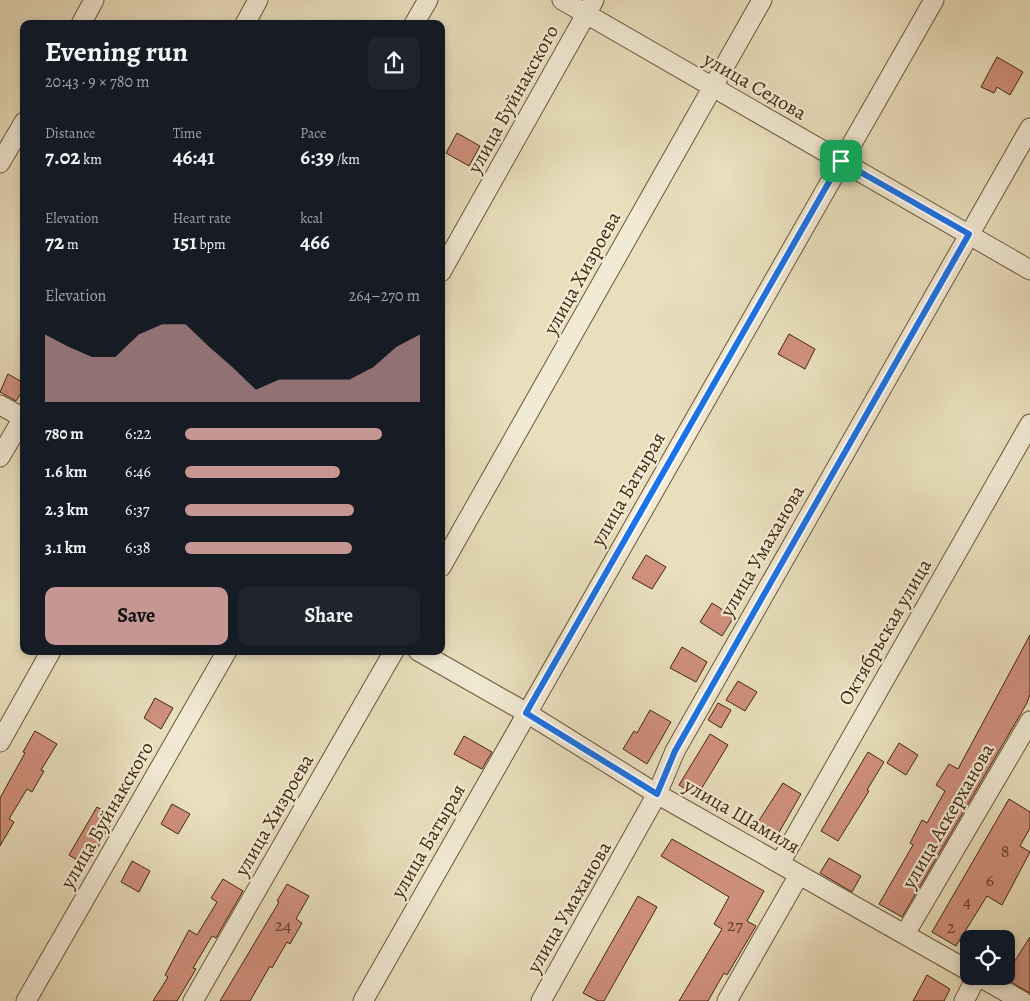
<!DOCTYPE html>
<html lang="en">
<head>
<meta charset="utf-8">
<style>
  :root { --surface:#171b24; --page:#20242c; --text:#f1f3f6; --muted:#9ea1a6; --accent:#c59692 }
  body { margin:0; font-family:Alegreya,serif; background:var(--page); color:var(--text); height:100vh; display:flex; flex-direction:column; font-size:19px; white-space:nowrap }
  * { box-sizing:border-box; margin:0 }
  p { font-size:16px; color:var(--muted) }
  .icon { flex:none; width:28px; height:28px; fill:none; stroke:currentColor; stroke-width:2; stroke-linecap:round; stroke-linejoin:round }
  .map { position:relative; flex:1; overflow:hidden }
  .side { position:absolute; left:20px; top:20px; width:425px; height:635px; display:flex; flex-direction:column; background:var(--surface); border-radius:10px; box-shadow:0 2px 8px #0003 }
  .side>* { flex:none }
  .buttons { position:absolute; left:960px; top:930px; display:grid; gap:10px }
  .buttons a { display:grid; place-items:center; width:55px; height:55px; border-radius:10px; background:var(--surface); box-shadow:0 2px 8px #0003; font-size:25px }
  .pin { position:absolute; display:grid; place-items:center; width:42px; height:42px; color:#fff; margin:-21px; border-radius:10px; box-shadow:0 2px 8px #0006 }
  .round { display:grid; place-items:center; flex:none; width:52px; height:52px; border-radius:10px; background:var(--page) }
  .overview { display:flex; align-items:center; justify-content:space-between; height:85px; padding:0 25px }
  h1 { font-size:28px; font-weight:600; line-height:38px }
  .figures { display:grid; grid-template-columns:repeat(3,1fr); gap:8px; height:85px; padding:5px 25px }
  .figures div { display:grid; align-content:center }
  .figures b { font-size:21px; font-weight:600 }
  .figures small { font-size:14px; font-weight:400 }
  .figures p { font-size:14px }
  .chart { height:140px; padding:10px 25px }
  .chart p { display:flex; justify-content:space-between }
  .chart svg { width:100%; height:90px; margin-top:5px; fill:var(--accent); opacity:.7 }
  .primary-button { display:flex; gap:10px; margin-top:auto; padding:10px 25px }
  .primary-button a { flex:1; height:58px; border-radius:10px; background:var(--accent); color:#111; font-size:20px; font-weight:600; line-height:58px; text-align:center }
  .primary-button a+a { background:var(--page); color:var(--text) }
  ul { padding:0 25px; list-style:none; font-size:16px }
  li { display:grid; grid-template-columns:80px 60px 1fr; align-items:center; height:38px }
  li i { height:12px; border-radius:6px; background:var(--accent) }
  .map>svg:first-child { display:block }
  .building { fill:#d0907e; stroke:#43280d }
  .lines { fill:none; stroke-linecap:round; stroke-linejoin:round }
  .minor-casing { stroke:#6c5639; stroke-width:21 }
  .minor { stroke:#f1ead4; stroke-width:19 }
  .route-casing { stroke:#fff; stroke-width:10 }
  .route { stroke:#1a73e8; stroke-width:6 }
  .labels { text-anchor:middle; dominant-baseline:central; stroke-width:4.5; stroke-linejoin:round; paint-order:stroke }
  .number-label { font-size:18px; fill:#664229 }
  .street-label { font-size:20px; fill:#43280d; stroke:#f1ead4 }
</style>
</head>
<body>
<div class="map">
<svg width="1030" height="1001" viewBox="0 0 1030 1001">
  <rect width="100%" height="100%" fill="#e9dfbd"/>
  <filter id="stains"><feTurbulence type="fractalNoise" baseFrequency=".004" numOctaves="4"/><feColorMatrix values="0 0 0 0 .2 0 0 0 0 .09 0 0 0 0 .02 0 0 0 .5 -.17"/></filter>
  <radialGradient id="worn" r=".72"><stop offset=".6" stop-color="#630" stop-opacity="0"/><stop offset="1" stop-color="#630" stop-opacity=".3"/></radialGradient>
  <path class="building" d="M 997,57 L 1023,72 L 1010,95 L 997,87 L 994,93 L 981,87 Z
    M 457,133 L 480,146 L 469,166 L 446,153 Z
    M 789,334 L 815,349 L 805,369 L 778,354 Z
    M 8,374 L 24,383 L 24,388 L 16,401 L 0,392 Z
    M 646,555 L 666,567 L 652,589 L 632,578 Z
    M 712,603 L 734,617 L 722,636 L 700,622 Z
    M 1030,635 L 1030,694 L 1027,703 L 902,917 L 879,904 L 913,845 L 910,843 L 922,820 L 927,823 L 945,791 L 936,785 L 949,764 L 958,769 Z
    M 682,647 L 707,662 L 696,682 L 670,668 Z
    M 738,681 L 757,692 L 745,711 L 726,700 Z
    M 155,698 L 173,708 L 161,729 L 144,718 Z
    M 718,703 L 731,710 L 721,728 L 708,720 Z
    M 650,710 L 671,722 L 647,764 L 623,749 L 634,731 L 637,733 Z
    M 35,731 L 57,744 L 41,770 L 44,771 L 32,792 L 27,789 L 9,819 L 14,822 L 0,846 L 0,798 L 25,753 L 23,752 Z
    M 710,734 L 728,745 L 697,796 L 679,785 Z
    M 464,736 L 492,752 L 482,769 L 454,754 Z
    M 899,743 L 918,755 L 906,775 L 887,763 Z
    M 868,752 L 884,762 L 867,790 L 869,791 L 838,841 L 821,831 Z
    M 783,783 L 801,794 L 778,834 L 758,822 Z
    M 1009,799 L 1030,812 L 1030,828 L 1020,846 L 1030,852 L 1002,905 L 987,896 L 956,946 L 932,932 Z
    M 172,804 L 190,814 L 178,834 L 161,824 Z
    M 97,807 L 115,817 L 87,866 L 69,855 Z
    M 672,839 L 764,891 L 747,921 L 756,926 L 727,975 L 724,973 L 708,1001 L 679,1001 L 722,929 L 714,924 L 729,897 L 661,856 Z
    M 829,858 L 861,876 L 852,892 L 820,873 Z
    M 132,861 L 150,871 L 139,892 L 121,882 Z
    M 223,879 L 243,891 L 216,938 L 212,936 L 193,968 L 196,969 L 177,1001 L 153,1001 L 168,977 L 165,975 L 189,930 L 197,935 L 217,902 L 211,898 Z
    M 287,884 L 309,896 L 296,919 L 302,923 L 290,944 L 287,942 L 272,968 L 270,966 L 250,1001 L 220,1001 L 279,902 L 277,901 Z
    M 638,896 L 657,907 L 604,1001 L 598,1001 L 583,993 Z
    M 1030,937 L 1030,993 L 1004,978 Z
    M 927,975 L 950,989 L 944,1001 L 913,1001 Z"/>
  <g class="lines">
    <defs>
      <path id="minor" d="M 562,0 L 1030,270
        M 81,24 L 94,0
        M 245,24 L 258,0
        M 414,24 L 428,0
        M 0,163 L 24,122
        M 441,272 L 594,0
        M 0,405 L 24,418
        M 0,457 L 24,416
        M 441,567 L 762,0
        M 418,651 L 527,713 L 657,794 L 969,971
        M 0,742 L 51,651
        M 780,863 L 1030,424
        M 905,934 L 1030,721
        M 978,976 L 1022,1001
        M 26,1001 L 227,651
        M 193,1001 L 394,651
        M 363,1001 L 934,0
        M 541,1001 L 657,794 L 675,751 L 1030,128
        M 727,1001 L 799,875
        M 964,1001 L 977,976"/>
    </defs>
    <use href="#minor" class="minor-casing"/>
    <use href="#minor" class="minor"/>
  </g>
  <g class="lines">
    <defs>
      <path id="route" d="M 841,161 L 969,234 L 675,751 L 657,794 L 526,713 Z"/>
    </defs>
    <use href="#route" class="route-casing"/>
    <use href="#route" class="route"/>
  </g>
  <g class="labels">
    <g class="number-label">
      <text x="1005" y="851">8</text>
      <text x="990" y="880">6</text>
      <text x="967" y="901">4</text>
      <text x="283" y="925">24</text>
      <text x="735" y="925">27</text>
      <text x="951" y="927">2</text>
    </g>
    <g class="street-label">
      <text transform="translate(755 86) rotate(30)">улица Седова</text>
      <text transform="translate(513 99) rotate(-61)">улица Буйнакского</text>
      <text transform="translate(582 273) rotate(-61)">улица Хизроева</text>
      <text transform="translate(628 489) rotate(-60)">улица Батырая</text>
      <text transform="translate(762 551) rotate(-60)">улица Умаханова</text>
      <text transform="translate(885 632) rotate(-60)">Октябрьская улица</text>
      <text transform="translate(107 815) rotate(-60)">улица Буйнакского</text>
      <text transform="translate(274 815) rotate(-60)">улица Хизроева</text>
      <text transform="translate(742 816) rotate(30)">улица Шамиля</text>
      <text transform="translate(948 816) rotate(-60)">улица Аскерханова</text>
      <text transform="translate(428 841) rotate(-60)">улица Батырая</text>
      <text transform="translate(569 907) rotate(-60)">улица Умаханова</text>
    </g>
  </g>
  <rect width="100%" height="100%" filter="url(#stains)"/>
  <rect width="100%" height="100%" fill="url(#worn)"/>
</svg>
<div class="buttons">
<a><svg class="icon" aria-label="locate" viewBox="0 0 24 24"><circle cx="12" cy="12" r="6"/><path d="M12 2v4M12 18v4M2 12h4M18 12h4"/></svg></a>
</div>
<div class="pin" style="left:841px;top:161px;background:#1e9e55"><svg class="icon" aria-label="arrive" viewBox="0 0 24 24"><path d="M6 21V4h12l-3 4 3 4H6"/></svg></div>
<section class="side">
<div class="overview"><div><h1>Evening run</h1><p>20:43 · 9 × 780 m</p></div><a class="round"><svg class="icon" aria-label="share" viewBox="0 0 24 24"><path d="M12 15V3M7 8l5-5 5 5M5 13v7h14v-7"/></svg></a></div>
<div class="figures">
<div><p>Distance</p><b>7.02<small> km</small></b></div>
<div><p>Time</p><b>46:41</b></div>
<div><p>Pace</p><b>6:39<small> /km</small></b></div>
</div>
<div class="figures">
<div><p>Elevation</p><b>72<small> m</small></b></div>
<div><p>Heart rate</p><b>151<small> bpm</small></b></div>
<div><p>kcal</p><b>466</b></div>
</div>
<div class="chart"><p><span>Elevation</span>264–270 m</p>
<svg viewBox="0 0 160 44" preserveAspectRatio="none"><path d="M0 44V11L10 17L20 22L30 22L40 11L50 6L60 6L70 17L80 27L90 38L100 33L110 33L120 33L130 33L140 27L150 17L160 11V44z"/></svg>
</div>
<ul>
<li><b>780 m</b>6:22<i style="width:84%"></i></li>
<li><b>1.6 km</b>6:46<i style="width:66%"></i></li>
<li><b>2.3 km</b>6:37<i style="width:72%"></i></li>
<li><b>3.1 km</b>6:38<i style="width:71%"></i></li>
</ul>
<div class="primary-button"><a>Save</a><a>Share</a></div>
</section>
</div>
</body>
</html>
